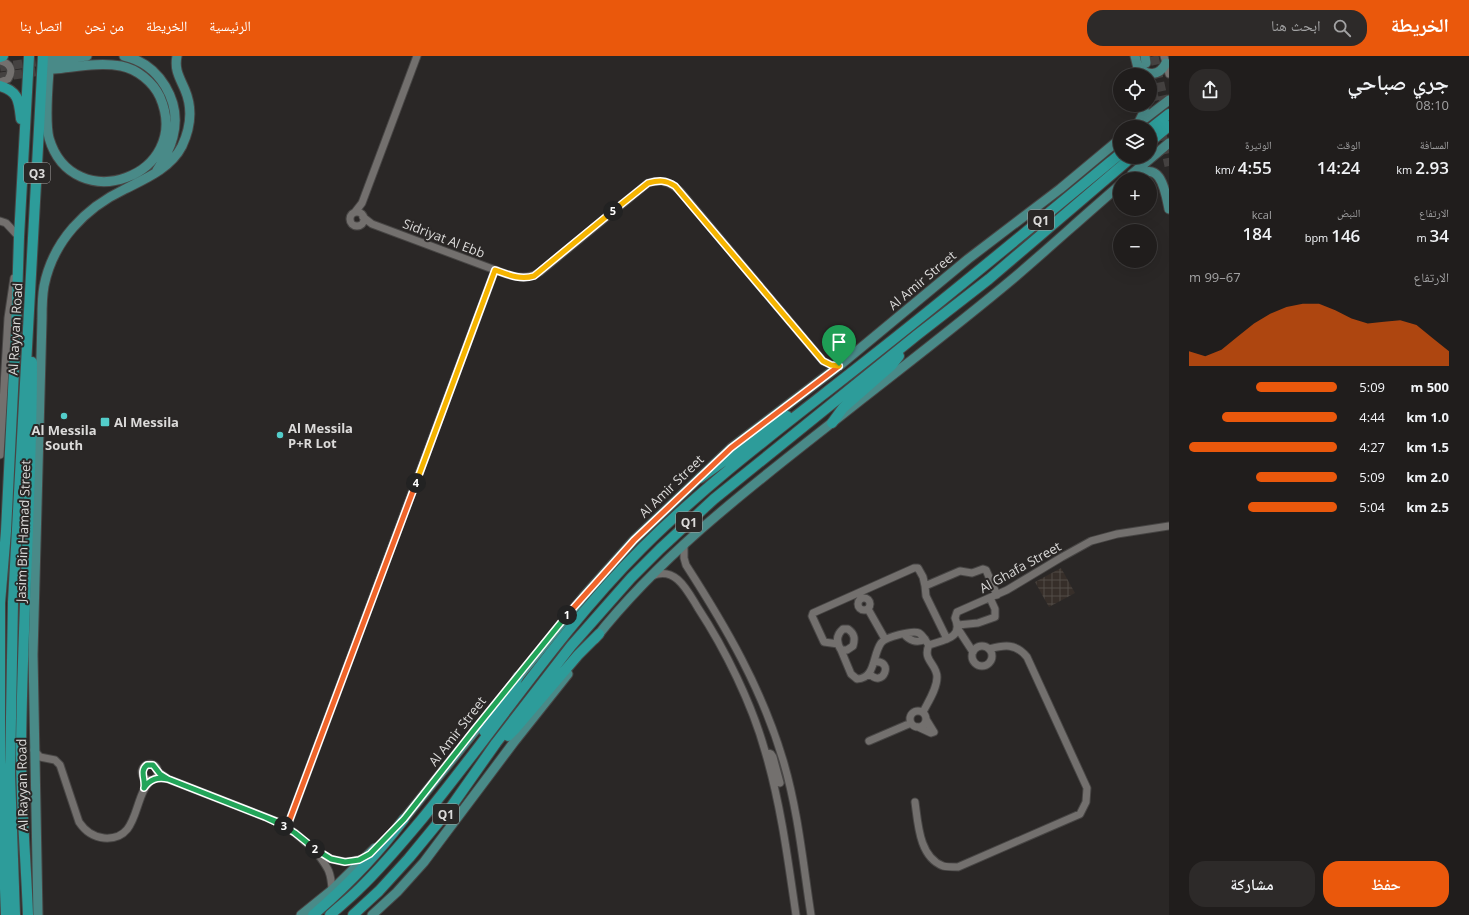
<!DOCTYPE html>
<html lang="ar">
<head>
<meta charset="utf-8">
<style>
  :root { --surface:#201d1c; --page:#2d2a29; --text:#f1f3f6; --muted:#a2a2a3; --line:#3d3b3b; --accent:#ea580c }
  body { margin:0; font-family:"Open Sans","Noto Naskh Arabic",sans-serif; background:var(--page); color:var(--text); direction:rtl; height:100vh; display:flex; flex-direction:column; font-size:15px; white-space:nowrap }
  * { box-sizing:border-box; margin:0 }
  p { font-size:13px; color:var(--muted) }
  .icon { flex:none; width:22px; height:22px; fill:none; stroke:currentColor; stroke-width:2; stroke-linecap:round; stroke-linejoin:round }
  .map { position:relative; flex:1; overflow:hidden; direction:ltr }
  .sheet { display:flex; flex-direction:column; background:var(--surface); width:300px }
  .sheet>* { flex:none }
  .controls { position:absolute; left:1113px; top:12px; display:grid; gap:8px }
  .controls a { display:grid; place-items:center; width:44px; height:44px; border-radius:50%; background:var(--surface); box-shadow:0 4px 16px #0002,0 0 0 1px var(--line); font-size:20px }
  .pin { position:absolute; display:grid; place-items:center; width:34px; height:34px; color:#fff; margin:-41px -17px; border-radius:50% 50% 50% 0; rotate:-45deg; box-shadow:0 0 4px #0007 }
  .pin .icon { rotate:45deg }
  .km { position:absolute; width:20px; height:20px; margin:-10px; border-radius:50%; background:#222; color:#fff; font-size:11px; line-height:20px; text-align:center }
  .round { display:grid; place-items:center; flex:none; width:42px; height:42px; border-radius:16px; background:var(--page) }
  .head { display:flex; align-items:center; justify-content:space-between; height:68px; padding:0 20px }
  h1 { font-size:22px; font-weight:600; line-height:30px }
  .figures { display:grid; grid-template-columns:repeat(3,1fr); gap:6px; height:68px; padding:4px 20px }
  .figures div { display:grid; align-content:center }
  .figures b { font-size:17px; font-weight:600 }
  .figures small { font-size:11px; font-weight:400 }
  .figures p { font-size:11px }
  .chart { height:112px; padding:8px 20px }
  .chart p { display:flex; justify-content:space-between }
  .chart svg { width:100%; height:72px; margin-top:4px; fill:var(--accent); opacity:.7 }
  .action { display:flex; gap:8px; margin-top:auto; padding:8px 20px }
  .action a { flex:1; height:46px; border-radius:16px; background:var(--accent); color:#fff; font-size:16px; font-weight:600; line-height:46px; text-align:center }
  .action a+a { background:var(--page); color:var(--text) }
  ul { padding:0 20px; list-style:none; font-size:13px }
  li { display:grid; grid-template-columns:64px 48px 1fr; align-items:center; height:30px }
  li i { height:10px; border-radius:5px; background:var(--accent) }
  header { display:flex; align-items:center; gap:24px; box-sizing:border-box; height:56px; padding:0 20px; background:var(--accent); color:#fff }
  header strong { font-size:19px }
  nav { display:flex; gap:22px; margin-inline-start:auto; font-size:14px }
  .search { width:280px; height:36px; background:var(--page); display:flex; align-items:center; gap:10px; box-sizing:border-box; padding:0 14px; border-radius:16px; color:var(--muted); font-size:15px }
  main { display:flex; flex:1; min-height:0 }
  .map>svg:first-child { display:block }
  .industrial { fill:url(#industrial-grid) }
  .lines { fill:none; stroke-linecap:round; stroke-linejoin:round }
  .major-tunnel { stroke:#454241; stroke-width:9; stroke-dasharray:9 4.5; stroke-linecap:butt }
  .minor-casing { stroke:#474544; stroke-width:9 }
  .major-casing { stroke:#474544; stroke-width:11 }
  .highway-casing { stroke:#474544; stroke-width:12 }
  .minor { stroke:#73706e; stroke-width:7 }
  .major { stroke:#498a88; stroke-width:9 }
  .highway { stroke:#2d9c9a; stroke-width:10 }
  .split-1-casing { stroke:#fff; stroke-width:8 }
  .split-2-casing { stroke:#fff; stroke-width:8 }
  .split-3-casing { stroke:#fff; stroke-width:8 }
  .split-4-casing { stroke:#fff; stroke-width:8 }
  .split-5-casing { stroke:#fff; stroke-width:8 }
  .split-6-casing { stroke:#fff; stroke-width:8 }
  .split-1 { stroke:#f0652b; stroke-width:5 }
  .split-2 { stroke:#22a559; stroke-width:5 }
  .split-3 { stroke:#22a559; stroke-width:5 }
  .split-4 { stroke:#f0652b; stroke-width:5 }
  .split-5 { stroke:#f5b400; stroke-width:5 }
  .split-6 { stroke:#f5b400; stroke-width:5 }
  .poi-dot { fill:#53cdca; stroke:#2a2726; stroke-width:1.5 }
  .labels { text-anchor:middle; dominant-baseline:central; stroke-width:4; stroke-linejoin:round; paint-order:stroke }
  .shield { fill:#2a2726; stroke:#a7a5a4; stroke-width:1 }
  .shield-label { font-size:12px; font-weight:bold; fill:#dcdbda }
  .street-label { font-size:13px; fill:#dcdbda; stroke:#2a2726 }
  .poi-label { font-size:13px; font-weight:bold; fill:#dcdbda; stroke:#2a2726; text-anchor:start }
</style>
</head>
<body>
<header>
<strong>الخريطة</strong>
<div class="search"><svg class="icon" aria-label="search" viewBox="0 0 24 24"><circle cx="10" cy="10" r="6"/><path d="M15 15l6 6"/></svg>ابحث هنا</div>
<nav><a>الرئيسية</a><a>الخريطة</a><a>من نحن</a><a>اتصل بنا</a></nav>
</header>
<main>
<section class="sheet">
<div class="head"><div><h1>جري صباحي</h1><p>08:10</p></div><a class="round"><svg class="icon" aria-label="share" viewBox="0 0 24 24"><path d="M12 15V3M7 8l5-5 5 5M5 13v7h14v-7"/></svg></a></div>
<div class="figures">
<div><p>المسافة</p><b>2.93<small> km</small></b></div>
<div><p>الوقت</p><b>14:24</b></div>
<div><p>الوتيرة</p><b>4:55<small> /km</small></b></div>
</div>
<div class="figures">
<div><p>الارتفاع</p><b>34<small> m</small></b></div>
<div><p>النبض</p><b>146<small> bpm</small></b></div>
<div><p>kcal</p><b>184</b></div>
</div>
<div class="chart"><p><span>الارتفاع</span>67–99 m</p>
<svg viewBox="0 0 160 44" preserveAspectRatio="none"><path d="M0 44V35L10 38L20 34L30 26L40 18L50 12L60 8L70 6L80 6L90 10L100 15L110 18L120 17L130 16L140 19L150 27L160 35V44z"/></svg>
</div>
<ul>
<li><b>500 m</b>5:09<i style="width:55%"></i></li>
<li><b>1.0 km</b>4:44<i style="width:78%"></i></li>
<li><b>1.5 km</b>4:27<i style="width:100%"></i></li>
<li><b>2.0 km</b>5:09<i style="width:55%"></i></li>
<li><b>2.5 km</b>5:04<i style="width:60%"></i></li>
</ul>
<div class="action"><a>حفظ</a><a>مشاركة</a></div>
</section>
<div class="map">
<svg width="1169" height="859" viewBox="0 0 1169 859">
  <defs>
    <pattern id="industrial-grid" width="8" height="8" patternUnits="userSpaceOnUse"><rect width="8" height="8" fill="#362e29"/><path d="M0 4h8M4 0v8" fill="none" stroke="#524c47"/></pattern>
  </defs>
  <rect width="100%" height="100%" fill="#2a2726"/>
  <path class="industrial" d="M 1061,512 L 1075,537 L 1049,551 L 1035,526 Z"/>
  <g class="lines">
    <path class="major-tunnel" d="M 1154,0 L 1166,55
      M 0,11 L 50,4
      M 0,21 L 48,14
      M 1150,23 L 1169,110"/>
    <defs>
      <path id="minor" d="M 1164,0 L 1169,18
        M 0,5 C 10,7 14,14 8,23 L 0,26
        M 355,156 L 362,147 L 417,0
        M350 163a7 7 0 1 1 14 0a7 7 0 1 1-14 0Z
        M 363,161 L 372,168 L 506,218 C 518,222 529,223 540,216 L 648,127 C 661,123 670,126 680,135 L 823,305 L 831,309 L 839,310
        M 0,165 L 6,167 L 19,181
        M 0,399 L 8,262 L 14,222
        M 684,489 L 684,502 L 686,509 C 726,571 762,633 783,704 C 798,754 803,807 811,859
        M 652,520 C 676,509 688,536 698,552 C 725,593 752,648 765,695 C 781,749 788,804 796,859
        M858 548a6 6 0 1 1 12 0a6 6 0 1 1-12 0Z
        M 868,553 L 885,583
        M 958,569 L 978,567 L 995,561 L 995,553 L 990,542
        M 843,573 L 848,573 C 855,578 855,583 853,590 L 847,594 L 841,594 C 836,586 836,579 843,573 Z
        M 958,573 L 973,596
        M 904,578 C 909,584 917,588 925,583
        M 947,583 L 926,540 L 925,530 L 960,515 L 972,517 L 983,513 L 986,514 L 997,539
        M 838,588 L 824,586 L 812,560 L 813,557 L 914,512 L 918,512 L 923,521 L 925,530
        M972 600a10 10 0 1 1 20 0a10 10 0 1 1-20 0Z
        M 841,594 L 851,618 L 857,623 C 876,622 872,600 881,587 C 885,581 913,574 919,577 C 923,579 926,586 929,589
        M 869,617 C 883,634 895,603 874,606
        M910 663a8 8 0 1 1 16 0a8 8 0 1 1-16 0Z
        M 923,656 C 928,646 937,633 937,621 C 937,608 922,604 929,589 C 944,584 964,582 955,562 L 957,556 L 1007,534 L 1062,501 L 1091,485 L 1117,478 L 1169,470
        M 918,671 L 931,677 L 934,676 L 926,663
        M 869,685 L 911,667
        M 34,694 L 40,701 L 55,704 L 60,709 L 79,766 C 85,775 93,781 104,782 C 141,785 132,739 152,724
        M 766,696 L 771,698 L 773,701 L 780,727
        M142 716a8 8 0 1 1 16 0a8 8 0 1 1-16 0Z
        M 157,715 L 168,723 L 278,766 L 295,777 L 316,795 L 331,803 L 345,806 L 352,805 L 364,802
        M 915,746 C 918,767 919,801 943,810 C 947,811 954,811 958,811 L 1080,758 L 1086,746 L 1087,732 L 1027,601 C 1016,587 1004,589 989,593
        M 287,771 L 495,214
        M 317,797 C 328,812 331,815 332,834"/>
      <path id="major" d="M 50,0 C 49,21 44,62 49,82 C 73,163 194,120 160,41 C 153,26 137,13 121,10 C 99,6 76,11 54,13
        M 124,0 C 160,8 182,46 173,81 C 170,93 164,104 157,114
        M 1135,0 L 1139,16
        M 1145,0 L 1146,7
        M 55,4 L 87,0
        M 1138,10 C 1146,21 1160,20 1166,7
        M 1139,66 L 1143,58 L 1145,49
        M 1134,71 L 1169,44
        M 1132,118 L 1169,87
        M 1133,123 C 1160,101 1165,133 1169,153
        M 595,583 C 669,489 769,417 862,343 C 913,303 965,263 1015,221 C 1050,191 1085,159 1120,129
        M 400,768 L 584,540 L 634,484 L 731,392 L 839,310 L 968,203 L 1060,133 L 1120,83
        M 38,859 L 33,599 L 42,263 C 42,252 42,241 44,230 C 53,185 85,152 125,133 C 145,123 171,112 182,90 C 190,73 193,53 185,34 C 180,22 174,14 177,0
        M 301,859 L 332,834 L 375,792
        M 372,859 L 397,836 L 424,806 L 514,686 L 568,618"/>
      <path id="highway" d="M 0,1 L 3,0
        M 0,30 C 19,35 19,46 21,63
        M 1150,73 L 1169,58
        M 1150,86 L 1169,70
        M 832,367 L 843,352 L 892,309 L 899,300
        M 700,422 L 787,360
        M 484,675 L 512,634 L 518,621
        M 508,680 L 515,673 L 578,599 L 599,578
        M 6,859 L 0,703 L 0,547 L 6,475 L 16,275 L 19,181 L 29,0
        M 15,859 L 10,719 L 13,546 L 43,0
        M 28,859 C 26,805 21,750 21,696 C 22,566 32,436 32,306
        M 313,859 C 347,830 377,799 404,763
        M 330,859 C 340,850 350,842 359,833 C 382,811 402,787 422,763 C 496,673 559,575 642,492 C 712,422 793,363 871,301 C 955,235 1038,166 1120,98
        M 353,859 L 379,835 L 409,802 L 451,751 L 496,687 L 571,590 L 631,522 L 660,493 L 714,443 L 917,279 L 989,223 L 1132,101"/>
    </defs>
    <use href="#minor" class="minor-casing"/>
    <use href="#major" class="major-casing"/>
    <use href="#highway" class="highway-casing"/>
    <use href="#minor" class="minor"/>
    <use href="#major" class="major"/>
    <use href="#highway" class="highway"/>
  </g>
  <g class="lines">
    <defs>
      <path id="split-1" d="M 567,559 L 634,484 L 731,392 L 839,310"/>
      <path id="split-2" d="M 315,793 L 331,803 L 345,806 L 359,804 L 370,798 L 404,763 L 474,674 L 567,559"/>
      <path id="split-3" d="M 284,770 L 265,761 L 168,723 L 160,718 L 153,709 L 147,709 C 139,715 146,724 144,732 C 150,723 157,721 168,723 L 278,766 L 295,777 L 315,793"/>
      <path id="split-4" d="M 284,770 L 287,771 L 416,427"/>
      <path id="split-5" d="M 416,427 L 495,214 C 509,219 520,224 534,220 L 613,155"/>
      <path id="split-6" d="M 613,155 L 648,127 C 659,124 666,124 675,130 L 823,305 L 831,309 L 839,310"/>
    </defs>
    <use href="#split-1" class="split-1-casing"/>
    <use href="#split-2" class="split-2-casing"/>
    <use href="#split-3" class="split-3-casing"/>
    <use href="#split-4" class="split-4-casing"/>
    <use href="#split-5" class="split-5-casing"/>
    <use href="#split-6" class="split-6-casing"/>
    <use href="#split-1" class="split-1"/>
    <use href="#split-2" class="split-2"/>
    <use href="#split-3" class="split-3"/>
    <use href="#split-4" class="split-4"/>
    <use href="#split-5" class="split-5"/>
    <use href="#split-6" class="split-6"/>
  </g>
  <g class="poi-dot">
    <circle cx="64" cy="360" r="4"/>
    <rect x="100" y="361" width="10" height="10" rx="2"/>
    <circle cx="280" cy="379" r="4"/>
  </g>
  <g class="labels">
    <g class="shield">
      <rect x="24" y="107" width="26" height="20" rx="3"/>
      <rect x="1028" y="154" width="26" height="20" rx="3"/>
      <rect x="676" y="456" width="26" height="20" rx="3"/>
      <rect x="433" y="748" width="26" height="20" rx="3"/>
    </g>
    <g class="shield-label">
      <text x="37" y="117">Q3</text>
      <text x="1041" y="164">Q1</text>
      <text x="689" y="466">Q1</text>
      <text x="446" y="758">Q1</text>
    </g>
    <g class="street-label">
      <text transform="translate(444 182) rotate(21)">Sidriyat Al Ebb</text>
      <text transform="translate(922 224) rotate(-40)">Al Amir Street</text>
      <text transform="translate(15 273) rotate(-87)">Al Rayyan Road</text>
      <text transform="translate(671 430) rotate(-44)">Al Amir Street</text>
      <text transform="translate(23 475) rotate(-88)">Jasim Bin Hamad Street</text>
      <text transform="translate(1020 511) rotate(-29)">Al Ghafa Street</text>
      <text transform="translate(457 675) rotate(-52)">Al Amir Street</text>
      <text transform="translate(22 729) rotate(-91)">Al Rayyan Road</text>
    </g>
    <g class="poi-label">
      <text x="114" y="366">Al Messila</text>
      <text x="288" y="372">Al Messila<tspan x="288" dy="15">P+R Lot</tspan></text>
      <text x="64" y="374" text-anchor="middle">Al Messila<tspan x="64" dy="15">South</tspan></text>
    </g>
  </g>
</svg>
<div class="controls">
<a><svg class="icon" aria-label="locate" viewBox="0 0 24 24"><circle cx="12" cy="12" r="6"/><path d="M12 2v4M12 18v4M2 12h4M18 12h4"/></svg></a>
<a><svg class="icon" aria-label="layers" viewBox="0 0 24 24"><path d="M12 4l9 5-9 5-9-5zM3 14l9 5 9-5"/></svg></a>
<a>+</a>
<a>−</a>
</div>
<div class="pin" style="left:839px;top:310px;background:#1e9e55"><svg class="icon" aria-label="arrive" viewBox="0 0 24 24"><path d="M6 21V4h12l-3 4 3 4H6"/></svg></div>
<b class="km" style="left:567px;top:559px">1</b>
<b class="km" style="left:315px;top:793px">2</b>
<b class="km" style="left:284px;top:770px">3</b>
<b class="km" style="left:416px;top:427px">4</b>
<b class="km" style="left:613px;top:155px">5</b>
</div>
</main>
</body>
</html>
